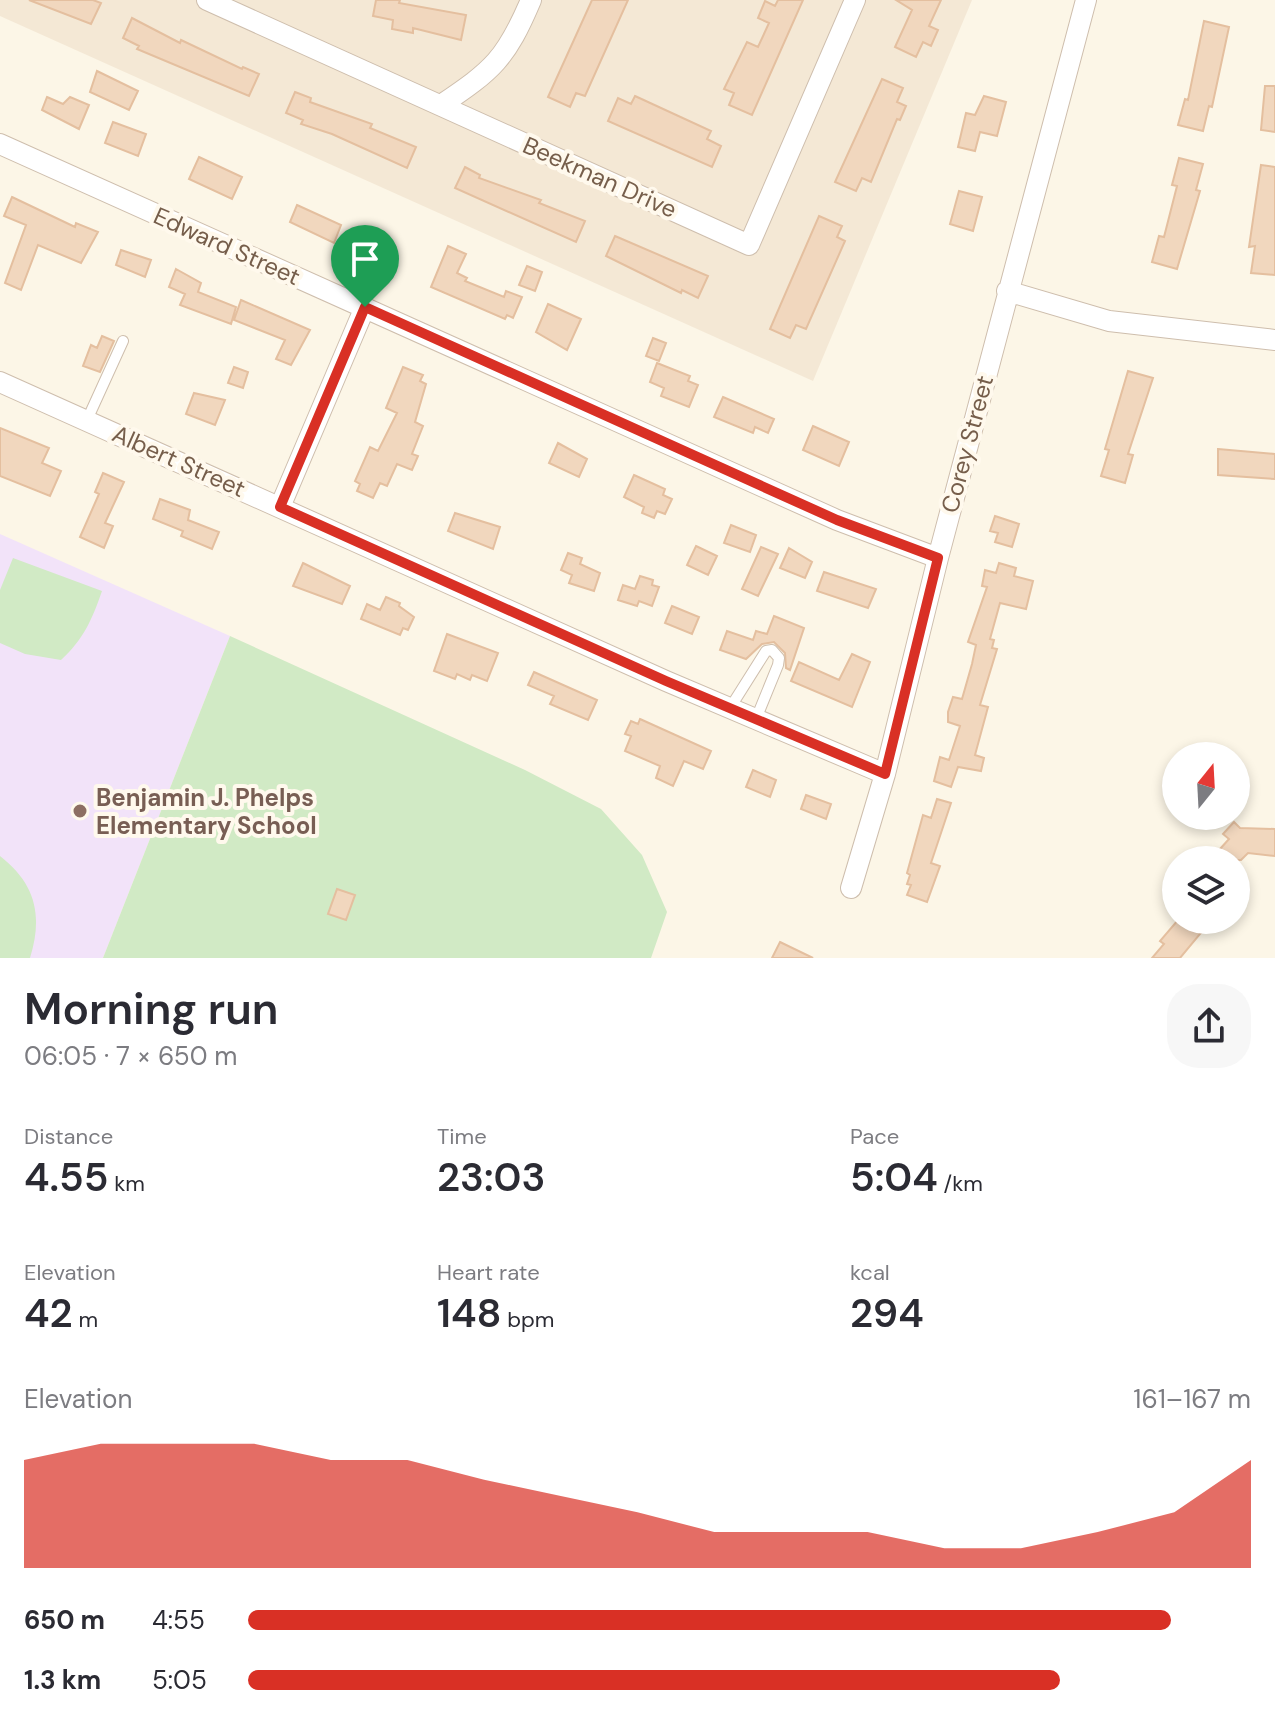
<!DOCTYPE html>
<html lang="en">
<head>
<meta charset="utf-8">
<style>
  :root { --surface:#fff; --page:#f7f7f7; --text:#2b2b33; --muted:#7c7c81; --accent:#d93025 }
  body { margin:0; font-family:"DM Sans",sans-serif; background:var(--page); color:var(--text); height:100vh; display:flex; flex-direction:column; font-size:30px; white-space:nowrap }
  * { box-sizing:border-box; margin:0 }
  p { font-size:26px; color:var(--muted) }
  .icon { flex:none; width:44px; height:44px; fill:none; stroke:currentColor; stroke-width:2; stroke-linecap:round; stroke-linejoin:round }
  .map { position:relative; height:958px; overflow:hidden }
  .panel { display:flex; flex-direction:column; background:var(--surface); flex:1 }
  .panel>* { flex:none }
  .needle { width:52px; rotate:18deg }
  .fabs { position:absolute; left:1162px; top:742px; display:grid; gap:16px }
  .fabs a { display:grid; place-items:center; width:88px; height:88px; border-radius:50%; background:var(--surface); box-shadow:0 4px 12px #0003; font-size:40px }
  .pin { position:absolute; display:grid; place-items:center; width:68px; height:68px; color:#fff; margin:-82px -34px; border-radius:50% 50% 50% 0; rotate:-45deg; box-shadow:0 0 8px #0007 }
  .pin .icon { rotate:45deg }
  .round { display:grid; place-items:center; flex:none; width:84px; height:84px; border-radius:32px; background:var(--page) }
  .headline { display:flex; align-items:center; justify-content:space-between; height:136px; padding:0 24px }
  h1 { font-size:44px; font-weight:600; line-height:60px }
  .figures { display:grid; grid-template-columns:repeat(3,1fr); gap:12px; height:136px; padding:8px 24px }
  .figures div { display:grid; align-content:center }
  .figures b { font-size:40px; font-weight:600 }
  .figures small { font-size:22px; font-weight:400 }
  .figures p { font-size:22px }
  .chart { height:224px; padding:16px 24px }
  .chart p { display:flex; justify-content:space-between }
  .chart svg { width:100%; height:144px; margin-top:8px; fill:var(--accent); opacity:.7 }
  ul { padding:0 24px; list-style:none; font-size:26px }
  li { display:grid; grid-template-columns:128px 96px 1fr; align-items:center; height:60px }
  li i { height:20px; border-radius:10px; background:var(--accent) }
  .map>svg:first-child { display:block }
  .residential { fill:#f4e8d5 }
  .education { fill:#f2e3f9 }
  .green { fill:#d1eac5 }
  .building { fill:#f1d7be; stroke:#e4bf9f; stroke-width:2 }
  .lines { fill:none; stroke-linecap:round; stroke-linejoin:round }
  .lane-casing { stroke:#cebead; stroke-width:12 }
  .street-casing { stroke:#cebead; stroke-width:22 }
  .lane { stroke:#fff; stroke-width:10 }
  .street { stroke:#fff; stroke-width:20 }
  .route-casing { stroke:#fff; stroke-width:16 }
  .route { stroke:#d93025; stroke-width:10 }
  .education-dot { fill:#8d6e63; stroke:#fff9ed; stroke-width:3 }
  .labels { text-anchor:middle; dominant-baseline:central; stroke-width:8; stroke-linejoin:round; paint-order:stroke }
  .street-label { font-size:24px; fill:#765e4b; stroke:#fff9ed }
  .education-label { font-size:24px; font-weight:bold; fill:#785e54; stroke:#fff9ed; text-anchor:start }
</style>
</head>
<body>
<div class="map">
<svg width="1275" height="958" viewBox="0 0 1275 958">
  <rect width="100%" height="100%" fill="#fcf6e7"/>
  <path class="residential" d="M 0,0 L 972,0 L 813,381 L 0,16 Z"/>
  <path class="education" d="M 0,534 L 230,636 L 103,958 L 0,958 Z"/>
  <path class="green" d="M 13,558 L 102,591 C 92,620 83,640 61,660 L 25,654 L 0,643 L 0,590 Z
    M 230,636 L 525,770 L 601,809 L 642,855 L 667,912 L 651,958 L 103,958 Z
    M 0,856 C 36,884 43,916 30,958 L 0,958 Z"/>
  <path class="building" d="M 29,0 L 93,0 L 101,3 L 91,24 Z
    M 376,0 L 400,0 L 399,3 L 466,15 L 461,40 L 413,28 L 413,33 L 392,29 L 393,20 L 373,16 Z
    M 592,0 L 628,0 L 585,96 L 576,93 L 570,107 L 548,97 Z
    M 778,0 L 803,0 L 752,115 L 729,105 L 734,93 L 724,89 L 747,42 L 758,47 L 769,23 L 758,18 L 765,1 L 775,6 Z
    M 896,0 L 941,0 L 929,26 L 938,30 L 931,46 L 923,42 L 916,57 L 895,47 L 912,10 Z
    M 132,18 L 180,43 L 181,40 L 242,69 L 243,67 L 259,74 L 249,96 L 137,49 L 139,46 L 123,38 Z
    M 1204,21 L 1229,27 L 1212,107 L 1209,106 L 1203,131 L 1178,125 L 1185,99 L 1188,100 Z
    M 97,71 L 138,91 L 129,110 L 90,92 Z
    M 882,79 L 903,88 L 897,102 L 906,106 L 900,120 L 897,119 L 871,182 L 862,178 L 856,191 L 835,182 Z
    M 1265,86 L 1275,86 L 1275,132 L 1261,130 Z
    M 295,92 L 311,98 L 310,102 L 372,124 L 370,128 L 416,147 L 407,168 L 332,134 L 301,124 L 303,120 L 286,113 Z
    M 635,96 L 711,131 L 707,139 L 721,146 L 712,167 L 608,121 L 618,98 L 631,104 Z
    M 984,96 L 1006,102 L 997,136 L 980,132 L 975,151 L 958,147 L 966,113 L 975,115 Z
    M 47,97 L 63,104 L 70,97 L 89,105 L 79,129 L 42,110 Z
    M 113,122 L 146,134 L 138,156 L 105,143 Z
    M 199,157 L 242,177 L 232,199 L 189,179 Z
    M 1179,158 L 1203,164 L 1196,190 L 1200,191 L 1177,269 L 1152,262 L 1159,236 L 1164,237 L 1177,186 L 1172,185 Z
    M 1261,165 L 1275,167 L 1275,275 L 1251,273 L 1255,246 L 1249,247 Z
    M 465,167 L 480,175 L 479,178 L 541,200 L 539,203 L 585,221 L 576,242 L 455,188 Z
    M 959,191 L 982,197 L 973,231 L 950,224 Z
    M 12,197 L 75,227 L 76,223 L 98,232 L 81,263 L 38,245 L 21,290 L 5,283 L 26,225 L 4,216 Z
    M 297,205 L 341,225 L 334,243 L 290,222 Z
    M 819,216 L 842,226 L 837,237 L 845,241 L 806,329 L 796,325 L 790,338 L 770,329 Z
    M 615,236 L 708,276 L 698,298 L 682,290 L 681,293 L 606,256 Z
    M 448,246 L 466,254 L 457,273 L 467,278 L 465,281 L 504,297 L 506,291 L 522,297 L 513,318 L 507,315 L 505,319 L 431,287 Z
    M 121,250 L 151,260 L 145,277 L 116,265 Z
    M 527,266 L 542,272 L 535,291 L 519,285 Z
    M 176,269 L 201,283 L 198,292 L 236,307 L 231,324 L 180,305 L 185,294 L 169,287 Z
    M 241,300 L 310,330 L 291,365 L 276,359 L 285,340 L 234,320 Z
    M 548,304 L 581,319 L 567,350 L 536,332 Z
    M 102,336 L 114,341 L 100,372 L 83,366 L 91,345 L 97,348 Z
    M 653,338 L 666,343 L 659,361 L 646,356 Z
    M 657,363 L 690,376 L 688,381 L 698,385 L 689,407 L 661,396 L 664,388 L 650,382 Z
    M 234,367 L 248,372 L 243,388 L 228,383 Z
    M 403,367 L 423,375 L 420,381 L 426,384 L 415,422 L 423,426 L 412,454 L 418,456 L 412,470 L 397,464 L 387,486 L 380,483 L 373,498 L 357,491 L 360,484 L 355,481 L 370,447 L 378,451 L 397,413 L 386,408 Z
    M 1128,371 L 1153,378 L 1128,454 L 1133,455 L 1125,483 L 1101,476 L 1109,450 L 1105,449 Z
    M 194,393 L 225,400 L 215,425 L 186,414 Z
    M 723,397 L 774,419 L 768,433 L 755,427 L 753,433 L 714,417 Z
    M 813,426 L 849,442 L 839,466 L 803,450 Z
    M 0,428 L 49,448 L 42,463 L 61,471 L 50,496 L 0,476 Z
    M 558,443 L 587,459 L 579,477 L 549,463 Z
    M 1218,449 L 1275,454 L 1275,479 L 1218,475 Z
    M 103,473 L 124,482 L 105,523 L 113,526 L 104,548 L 80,537 L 99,494 L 95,492 Z
    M 634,475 L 665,489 L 663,495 L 672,499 L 665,514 L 657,511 L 654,518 L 642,513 L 644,507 L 624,497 Z
    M 160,499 L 190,510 L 188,520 L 219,532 L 212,549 L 181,536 L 183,531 L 153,519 Z
    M 455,513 L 500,527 L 493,549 L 448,531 Z
    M 995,516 L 1019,524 L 1012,547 L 995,542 L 998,533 L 990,531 Z
    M 731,525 L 756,535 L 750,552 L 724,543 Z
    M 696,546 L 717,556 L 708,575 L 687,565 Z
    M 761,547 L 778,554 L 758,596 L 742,589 Z
    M 789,548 L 812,562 L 805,578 L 780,568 Z
    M 568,553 L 582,558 L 580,564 L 600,573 L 594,591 L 569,583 L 572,575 L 561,570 Z
    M 303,563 L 350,586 L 342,604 L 293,586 Z
    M 999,563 L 1016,568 L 1014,576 L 1033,581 L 1026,609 L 1000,603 L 990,639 L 994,640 L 992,648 L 997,649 L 980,705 L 988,707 L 975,755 L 984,758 L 981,771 L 958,767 L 951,787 L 934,781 L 940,757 L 949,760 L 960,726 L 948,722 L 948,712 L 953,697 L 962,699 L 972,664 L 976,645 L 968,642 L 987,587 L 982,586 L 985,570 L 996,573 Z
    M 824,572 L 876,589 L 868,608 L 817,591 Z
    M 640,576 L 653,580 L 652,585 L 659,587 L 652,606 L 639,601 L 637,606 L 618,600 L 623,585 L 635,589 Z
    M 386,597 L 400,603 L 399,606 L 414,617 L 408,630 L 403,628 L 400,635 L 361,619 L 367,604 L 380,610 Z
    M 672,606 L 699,617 L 692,634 L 665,623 Z
    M 774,616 L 804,628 L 790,670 L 786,668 L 785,653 L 774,642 L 762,644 L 746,659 L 720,650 L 727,631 L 753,640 L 756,631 L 767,634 Z
    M 447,634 L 498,653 L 487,681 L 472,675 L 470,680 L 457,674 L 455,679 L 434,671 Z
    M 852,654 L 870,662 L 852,707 L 791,681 L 799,662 L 839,680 Z
    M 534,672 L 597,700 L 588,720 L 550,704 L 554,696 L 528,685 Z
    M 640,719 L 711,751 L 703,769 L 684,761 L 673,786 L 656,778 L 660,766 L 625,751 L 631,736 L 625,734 L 631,721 L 638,724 Z
    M 753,770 L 776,780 L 770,797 L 746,787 Z
    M 806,795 L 831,804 L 826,819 L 801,809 Z
    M 937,799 L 951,803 L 931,863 L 940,866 L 927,902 L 907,895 L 911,885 L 907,884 L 910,875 L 907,873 L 923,815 L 931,818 Z
    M 1234,822 L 1240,828 L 1275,829 L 1275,856 L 1248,853 L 1241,860 L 1210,860 L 1229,839 L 1223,834 Z
    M 337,889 L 355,895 L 346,920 L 328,914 Z
    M 1178,920 L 1195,920 L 1205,928 L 1180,958 L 1152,958 L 1164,944 L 1160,941 Z
    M 780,942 L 813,958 L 772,958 Z"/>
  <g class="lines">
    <defs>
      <path id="lane" d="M 87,420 L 123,341
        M 730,708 L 766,651 L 772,650 L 779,658 L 778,665 L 756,719"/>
      <path id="street" d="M 207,0 L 749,245 L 855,0
        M 441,105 C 493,70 506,59 531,0
        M 0,144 L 837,520 L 938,558
        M 1007,291 L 1109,321 L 1275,340
        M 0,382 L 666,681 L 885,774
        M 280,507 L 365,307
        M 851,888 L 885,774 L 938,558 L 1086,0"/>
    </defs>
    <use href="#lane" class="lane-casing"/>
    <use href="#street" class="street-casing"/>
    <use href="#lane" class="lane"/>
    <use href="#street" class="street"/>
  </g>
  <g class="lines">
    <defs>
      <path id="route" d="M 365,307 L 837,520 L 938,558 L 885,774 L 666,681 L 280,507 Z"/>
    </defs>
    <use href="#route" class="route-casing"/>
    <use href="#route" class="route"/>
  </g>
  <circle class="education-dot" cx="80" cy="811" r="8"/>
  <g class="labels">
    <g class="street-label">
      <text transform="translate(600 177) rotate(24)">Beekman Drive</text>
      <text transform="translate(227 246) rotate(24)">Edward Street</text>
      <text transform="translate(967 444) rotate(-75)">Corey Street</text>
      <text transform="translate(179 461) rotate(24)">Albert Street</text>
    </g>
    <g class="education-label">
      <text x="96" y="797">Benjamin J. Phelps<tspan x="96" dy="28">Elementary School</tspan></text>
    </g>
  </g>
</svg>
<div class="fabs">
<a><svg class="needle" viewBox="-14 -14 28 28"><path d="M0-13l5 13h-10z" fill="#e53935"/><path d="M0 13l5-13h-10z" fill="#7c7c81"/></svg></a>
<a><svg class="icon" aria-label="layers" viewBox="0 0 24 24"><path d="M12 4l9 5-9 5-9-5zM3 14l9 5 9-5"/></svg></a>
</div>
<div class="pin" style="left:365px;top:307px;background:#1e9e55"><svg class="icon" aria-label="arrive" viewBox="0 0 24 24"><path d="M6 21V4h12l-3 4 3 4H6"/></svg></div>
</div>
<section class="panel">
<div class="headline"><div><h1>Morning run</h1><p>06:05 · 7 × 650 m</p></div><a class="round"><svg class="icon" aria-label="share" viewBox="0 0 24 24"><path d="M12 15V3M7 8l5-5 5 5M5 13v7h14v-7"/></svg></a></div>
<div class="figures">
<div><p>Distance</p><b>4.55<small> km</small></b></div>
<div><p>Time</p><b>23:03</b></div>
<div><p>Pace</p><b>5:04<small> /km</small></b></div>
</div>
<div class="figures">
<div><p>Elevation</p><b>42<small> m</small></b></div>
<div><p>Heart rate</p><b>148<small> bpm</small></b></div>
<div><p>kcal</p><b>294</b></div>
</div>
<div class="chart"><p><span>Elevation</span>161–167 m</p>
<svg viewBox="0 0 160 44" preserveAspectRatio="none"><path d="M0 44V11L10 6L20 6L30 6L40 11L50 11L60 17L70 22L80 27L90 33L100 33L110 33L120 38L130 38L140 33L150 27L160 11V44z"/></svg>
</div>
<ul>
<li><b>650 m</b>4:55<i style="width:92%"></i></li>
<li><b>1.3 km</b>5:05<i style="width:81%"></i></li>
</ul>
</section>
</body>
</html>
